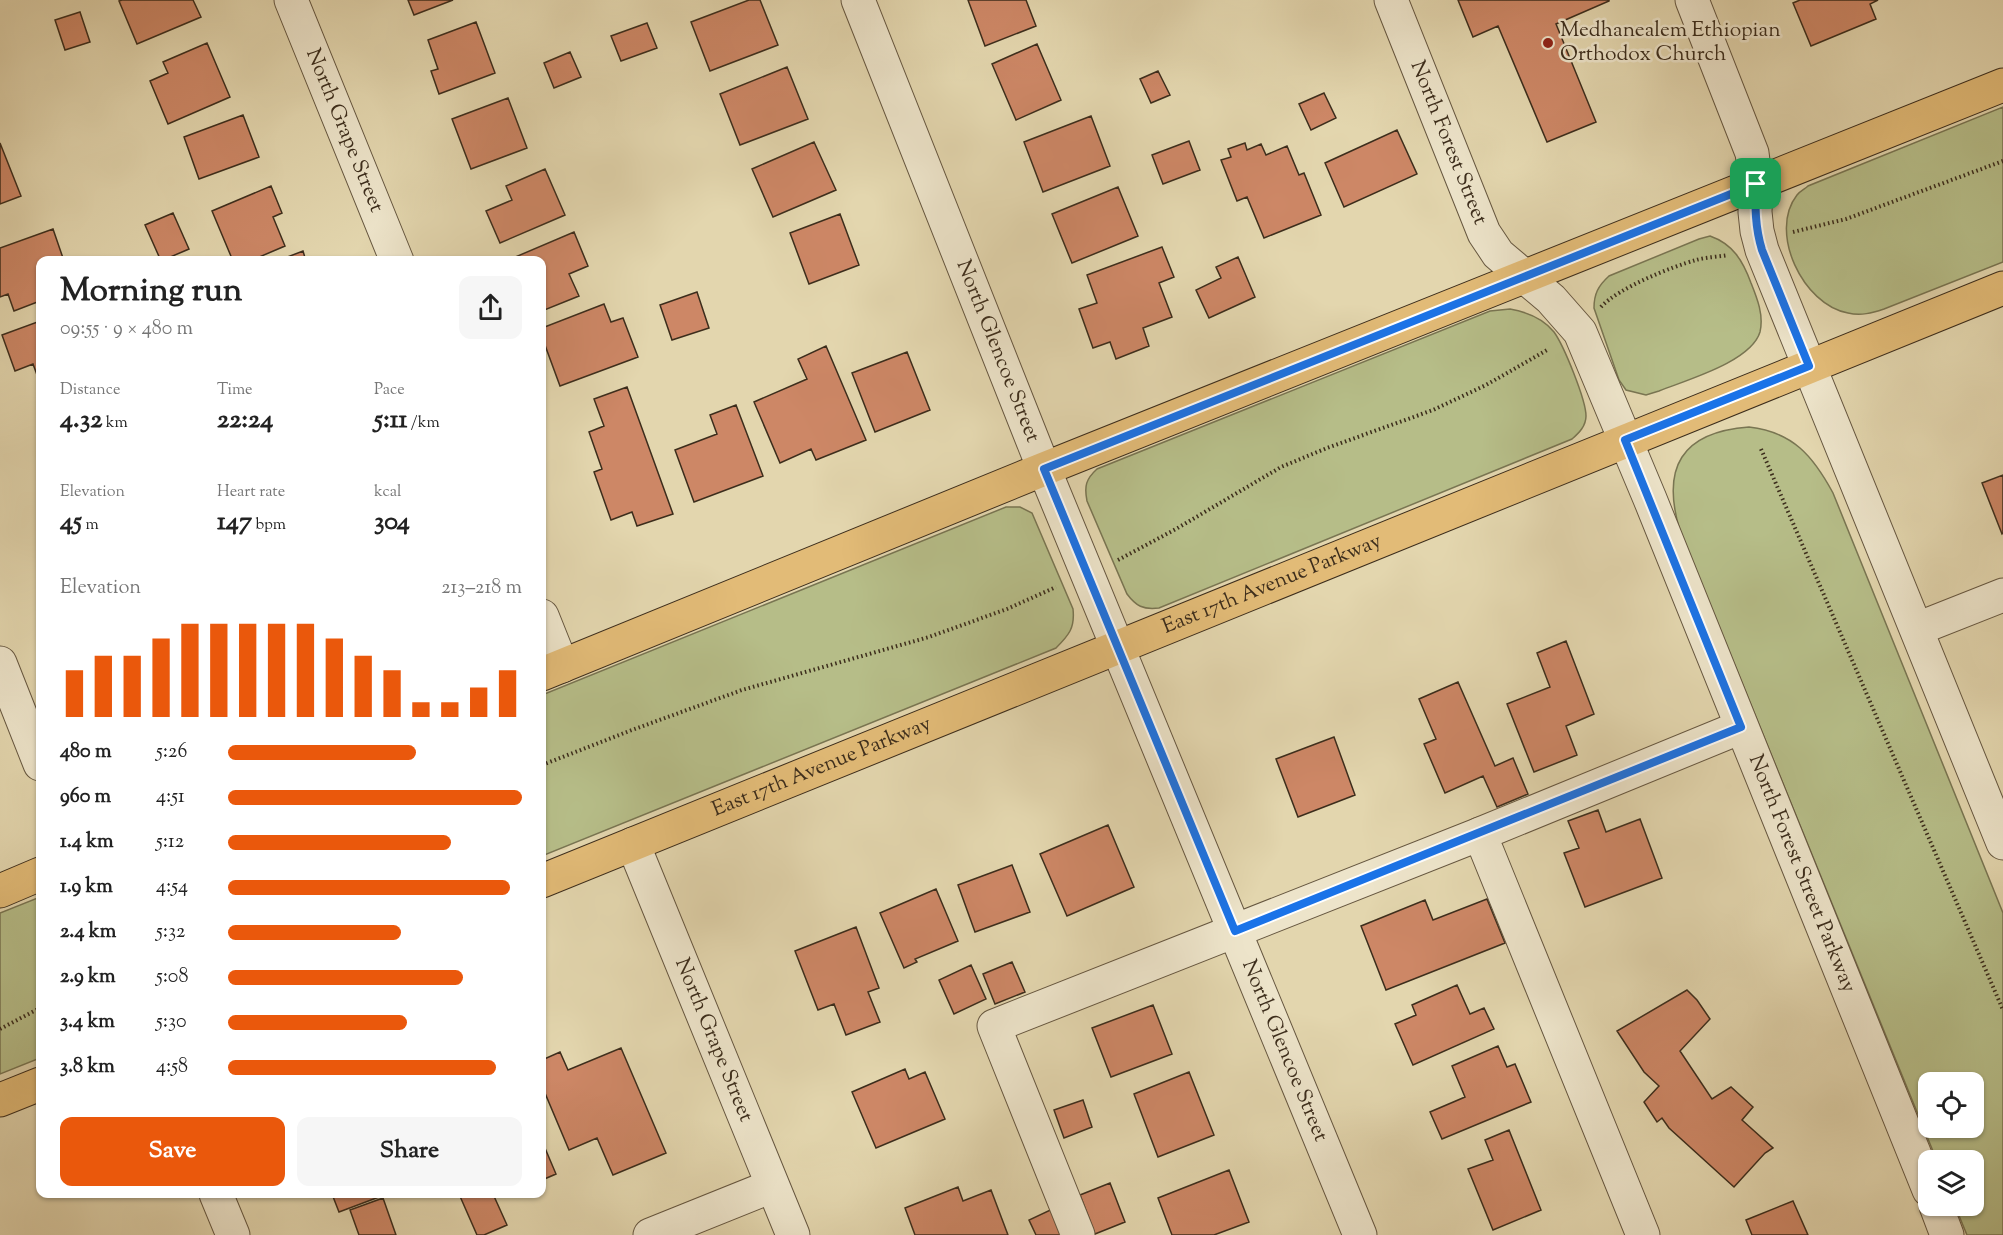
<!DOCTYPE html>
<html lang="en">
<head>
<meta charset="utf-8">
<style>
  :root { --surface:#fff; --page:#f6f6f6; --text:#222; --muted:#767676; --accent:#ea580c }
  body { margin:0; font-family:"Sorts Mill Goudy",serif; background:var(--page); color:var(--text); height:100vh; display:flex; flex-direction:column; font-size:22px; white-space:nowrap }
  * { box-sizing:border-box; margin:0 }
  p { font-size:20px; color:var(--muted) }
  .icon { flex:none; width:33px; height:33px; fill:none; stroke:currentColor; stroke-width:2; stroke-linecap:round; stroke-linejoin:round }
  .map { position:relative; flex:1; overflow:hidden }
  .drawer { position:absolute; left:36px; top:256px; width:510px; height:942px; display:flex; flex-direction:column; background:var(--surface); border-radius:12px; box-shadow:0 2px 4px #0004 }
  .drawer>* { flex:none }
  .controls { position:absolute; left:1918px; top:1072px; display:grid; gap:12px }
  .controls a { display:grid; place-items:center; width:66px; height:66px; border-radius:12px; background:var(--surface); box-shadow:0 2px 4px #0004; font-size:30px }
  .pin { position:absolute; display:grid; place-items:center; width:51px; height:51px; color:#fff; margin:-26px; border-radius:12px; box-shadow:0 3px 9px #0006 }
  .round { display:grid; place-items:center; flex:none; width:63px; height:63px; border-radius:12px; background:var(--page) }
  .overview { display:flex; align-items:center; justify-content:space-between; height:102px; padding:0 24px }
  h1 { font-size:33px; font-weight:700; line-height:45px }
  .stats { display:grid; grid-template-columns:repeat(3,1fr); gap:9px; height:102px; padding:6px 24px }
  .stats div { display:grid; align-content:center }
  .stats b { font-size:26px; font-weight:700 }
  .stats small { font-size:16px; font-weight:400 }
  .stats p { font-size:16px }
  .chart { height:168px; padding:12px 24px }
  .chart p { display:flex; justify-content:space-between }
  .chart svg { width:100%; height:108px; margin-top:6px; stroke:var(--accent); stroke-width:6 }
  .primary-button { display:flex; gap:12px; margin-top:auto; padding:12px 24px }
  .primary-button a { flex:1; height:69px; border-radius:12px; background:var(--accent); color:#fff; font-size:24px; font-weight:700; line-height:69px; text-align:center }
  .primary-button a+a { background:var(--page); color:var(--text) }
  ul { padding:0 24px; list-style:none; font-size:20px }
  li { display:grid; grid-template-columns:96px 72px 1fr; align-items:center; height:45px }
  li i { height:15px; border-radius:8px; background:var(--accent) }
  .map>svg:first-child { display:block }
  .green { fill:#b6bd88; stroke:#797552; stroke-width:1.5; fill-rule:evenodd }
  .building { fill:#cd8766; stroke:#3c2d1c; stroke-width:1.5 }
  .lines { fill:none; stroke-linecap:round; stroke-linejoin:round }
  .minor-casing { stroke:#665740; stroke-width:35 }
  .major-casing { stroke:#3c2d1c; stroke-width:35 }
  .path { stroke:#3c2d1c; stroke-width:4; stroke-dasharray:1.5 3; stroke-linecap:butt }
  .minor { stroke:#ede4ca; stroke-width:33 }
  .major { stroke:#e2bb77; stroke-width:33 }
  .route-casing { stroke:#fff; stroke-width:12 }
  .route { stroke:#1a73e8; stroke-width:8 }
  .poi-dot { fill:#8f2418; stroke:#ede4ca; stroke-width:2 }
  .labels { text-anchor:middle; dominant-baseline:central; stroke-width:5; stroke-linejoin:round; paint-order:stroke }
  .poi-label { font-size:21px; fill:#3c2d1c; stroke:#ede4ca; text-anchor:start }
  .street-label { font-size:21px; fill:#3c2d1c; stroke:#ede4ca }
</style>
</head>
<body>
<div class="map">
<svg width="2003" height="1235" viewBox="0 0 2003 1235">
  <rect width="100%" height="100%" fill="#e3d6ae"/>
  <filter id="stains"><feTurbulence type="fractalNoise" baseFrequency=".00333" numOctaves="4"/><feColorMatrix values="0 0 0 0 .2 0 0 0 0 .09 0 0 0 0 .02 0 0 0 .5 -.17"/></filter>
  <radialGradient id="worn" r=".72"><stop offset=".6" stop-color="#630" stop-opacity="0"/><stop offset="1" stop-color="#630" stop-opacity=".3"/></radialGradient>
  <path class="green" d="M 2003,107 L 2003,262 L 1884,309 C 1872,313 1861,316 1848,313 C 1803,305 1768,232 1797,195 C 1800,191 1805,189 1808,186 Z
    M 1710,236 C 1733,244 1743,261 1751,283 C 1757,298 1764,315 1760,332 C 1751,362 1686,380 1659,391 L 1646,395 L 1626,390 L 1619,380 L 1594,308 C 1594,294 1598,286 1609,276 L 1699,239 Z
    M 1510,309 C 1527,312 1543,318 1554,332 C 1564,346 1586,400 1586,416 C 1586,426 1579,433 1572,439 L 1159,608 C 1143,610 1136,606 1127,594 L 1087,501 C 1084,486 1086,479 1097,469 L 1490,311 Z
    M 1749,427 C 1793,432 1813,456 1833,493 L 2003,913 L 2003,1235 L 1967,1235 L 1955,1206 L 1974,1206 L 1974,1161 L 1937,1161 L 1680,531 C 1661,468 1681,432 1749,427 ZM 1929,1083 L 1974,1083 L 1974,1128 L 1929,1128 Z
    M 1006,507 L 1020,507 L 1032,513 L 1073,609 C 1075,628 1069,635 1056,648 L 542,856 L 542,695 Z
    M 40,897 L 40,1058 L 0,1074 L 0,913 Z"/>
  <path class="building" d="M 122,0 L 193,0 L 201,17 L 137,44 L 119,1 Z
    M 408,0 L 453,0 L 414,15 Z
    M 749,0 L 760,0 L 778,45 L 710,71 L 691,22 Z
    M 968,0 L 1026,0 L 1036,26 L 985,46 Z
    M 1458,0 L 1609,0 L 1609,1 L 1556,24 L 1596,122 L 1547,142 L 1498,26 L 1473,37 Z
    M 1800,0 L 1878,0 L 1870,4 L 1876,19 L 1811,46 L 1793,3 Z
    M 80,12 L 90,42 L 65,50 L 55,20 Z
    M 476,22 L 495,73 L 439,94 L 431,71 L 438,69 L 428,40 Z
    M 647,23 L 657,48 L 621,61 L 611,36 Z
    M 207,43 L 230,97 L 168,124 L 150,81 L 168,73 L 163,62 Z
    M 1037,44 L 1061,100 L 1016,120 L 992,64 Z
    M 570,52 L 581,77 L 554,88 L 544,63 Z
    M 787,67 L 808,119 L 740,145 L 720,94 Z
    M 1158,71 L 1170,95 L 1151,103 L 1140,79 Z
    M 1324,93 L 1336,118 L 1311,130 L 1299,104 Z
    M 508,98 L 527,148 L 471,169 L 452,119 Z
    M 243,115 L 259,157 L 199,179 L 184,137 Z
    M 1091,116 L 1110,166 L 1043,192 L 1024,142 Z
    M 1397,130 L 1417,174 L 1344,207 L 1325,163 Z
    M 1189,141 L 1200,170 L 1163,184 L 1152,155 Z
    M 814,142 L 836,190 L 773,217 L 752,169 Z
    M 0,143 L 21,196 L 0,204 Z
    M 1245,143 L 1247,150 L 1261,144 L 1266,155 L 1287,146 L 1299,175 L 1304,173 L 1321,215 L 1264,238 L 1247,197 L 1237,201 L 1221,160 L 1231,157 L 1228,149 Z
    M 545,169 L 565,215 L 500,243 L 486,211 L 512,200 L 506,186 Z
    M 271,186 L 282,213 L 273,217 L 285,246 L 250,261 L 233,261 L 212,211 Z
    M 1118,187 L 1138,236 L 1072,263 L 1052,214 Z
    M 173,213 L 189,249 L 161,261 L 145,225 Z
    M 840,214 L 859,265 L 809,284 L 790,233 Z
    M 53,229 L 64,261 L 40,261 L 40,301 L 14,311 L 8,294 L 0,297 L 0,248 Z
    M 574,232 L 588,266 L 569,274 L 579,296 L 542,311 L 542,261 L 506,261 Z
    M 1162,247 L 1174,277 L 1159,283 L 1172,317 L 1143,328 L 1149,346 L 1116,359 L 1110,342 L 1093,348 L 1079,309 L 1097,303 L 1087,275 Z
    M 303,251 L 306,261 L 277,261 Z
    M 1238,257 L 1255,297 L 1209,318 L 1196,290 L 1221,278 L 1216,267 Z
    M 697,292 L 709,328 L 672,340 L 660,305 Z
    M 604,304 L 611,322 L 623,318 L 638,357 L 560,386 L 542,337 L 542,328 Z
    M 40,321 L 40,383 L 33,364 L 15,371 L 2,335 Z
    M 826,346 L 866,440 L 816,460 L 811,449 L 780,463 L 754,402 L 807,379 L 798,359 Z
    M 907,352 L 930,410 L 875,432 L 852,373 Z
    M 627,387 L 673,514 L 637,526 L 632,512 L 611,520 L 594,472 L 602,469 L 589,432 L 604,426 L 594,399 Z
    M 736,405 L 763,476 L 694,502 L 675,450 L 717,434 L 710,415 Z
    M 2003,475 L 2003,533 L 2002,534 L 1982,483 Z
    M 1566,641 L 1594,714 L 1566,726 L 1577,755 L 1534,772 L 1507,704 L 1550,687 L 1537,653 Z
    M 1458,682 L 1495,766 L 1513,758 L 1528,794 L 1497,807 L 1483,776 L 1445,793 L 1424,744 L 1436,739 L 1419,699 Z
    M 1334,737 L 1355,795 L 1298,817 L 1276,759 Z
    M 1598,810 L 1606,832 L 1640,819 L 1662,878 L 1585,907 L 1564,853 L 1579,848 L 1568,821 Z
    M 1108,825 L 1134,887 L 1067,916 L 1040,854 Z
    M 1012,865 L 1030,912 L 975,932 L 958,885 Z
    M 936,889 L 958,941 L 915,959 L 917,962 L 904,968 L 880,913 Z
    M 1487,899 L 1505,943 L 1386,990 L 1361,926 L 1425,900 L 1433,920 Z
    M 856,927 L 879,988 L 868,992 L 880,1022 L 846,1035 L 834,1004 L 818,1010 L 795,951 Z
    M 1012,962 L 1025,992 L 995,1004 L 983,974 Z
    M 971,965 L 986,999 L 954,1014 L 939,980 Z
    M 1457,985 L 1470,1014 L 1484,1008 L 1494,1029 L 1413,1065 L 1395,1024 L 1416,1015 L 1412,1005 Z
    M 1687,990 L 1697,1000 L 1710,1019 L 1680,1051 L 1712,1099 L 1731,1087 L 1753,1107 L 1742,1120 L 1773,1148 L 1765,1153 L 1734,1187 L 1669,1128 L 1662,1118 L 1657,1122 L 1644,1102 L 1659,1086 L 1644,1072 L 1617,1031 Z
    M 1153,1005 L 1172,1054 L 1111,1077 L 1092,1028 Z
    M 1498,1046 L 1507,1067 L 1515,1064 L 1531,1102 L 1442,1139 L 1430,1112 L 1465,1097 L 1452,1066 Z
    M 621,1048 L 666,1153 L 613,1175 L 597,1138 L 569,1150 L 542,1086 L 542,1060 L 560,1052 L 568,1070 Z
    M 905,1069 L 909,1079 L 925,1072 L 945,1119 L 876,1148 L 852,1092 Z
    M 1189,1072 L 1214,1135 L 1158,1157 L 1134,1094 Z
    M 1083,1100 L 1092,1127 L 1064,1138 L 1054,1110 Z
    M 1509,1130 L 1541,1210 L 1493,1230 L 1468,1169 L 1493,1160 L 1485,1140 Z
    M 542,1141 L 556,1174 L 542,1180 Z
    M 1229,1170 L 1249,1222 L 1214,1235 L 1172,1235 L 1158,1198 Z
    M 1110,1183 L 1125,1222 L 1095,1234 L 1080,1195 Z
    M 958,1187 L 963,1201 L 991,1190 L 1008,1235 L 915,1235 L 905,1208 Z
    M 332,1194 L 387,1194 L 339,1212 Z
    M 459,1194 L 493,1194 L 507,1225 L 484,1235 L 477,1235 Z
    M 383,1198 L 396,1235 L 359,1235 L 350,1210 Z
    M 1793,1201 L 1808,1235 L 1752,1235 L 1746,1220 Z
    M 1061,1205 L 1075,1235 L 1036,1235 L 1029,1220 Z"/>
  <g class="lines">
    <defs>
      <g id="minor">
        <path id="s1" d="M 291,0 L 397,261"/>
        <path id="s2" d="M 858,0 L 1044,469 L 1360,1235"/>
        <path id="s3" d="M 1391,0 L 1484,233 L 1498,254 L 1551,299 L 1580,332 L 1650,499 L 1929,1190"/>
        <path d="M 1692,0 L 1752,153 L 1756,184 L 1755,212 L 1757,231 L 1762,250 L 2003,843"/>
        <path d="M 542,616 L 562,666"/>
        <path d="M 1917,629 L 2003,595"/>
        <path d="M 0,663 L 40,764"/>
        <path id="s4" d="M 633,844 L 793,1235"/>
        <path d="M 216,1194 L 233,1235"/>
        <path d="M 1936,1206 L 1947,1235"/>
        <path d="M 650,1235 L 772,1186"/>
        <path d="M 1078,1235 L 994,1026 L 1480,834"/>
        <path d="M 1643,1235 L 1480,834 L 1741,727"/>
      </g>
      <g id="major">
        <path d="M 542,674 L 1044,469 L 2003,85"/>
        <path id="s5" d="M 542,881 L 2003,288"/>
        <path d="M 0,891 L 40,874"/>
        <path d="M 0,1100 L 40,1084"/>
      </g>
    </defs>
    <use href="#minor" class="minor-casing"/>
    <use href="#major" class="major-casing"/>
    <path class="path" d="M 1793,232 L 1846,219 L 2003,161
      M 1601,307 C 1618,288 1671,267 1696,260 C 1706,257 1718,257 1728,255
      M 1761,449 L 2003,1010
      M 1118,560 L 1176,529 L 1281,467 L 1327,448 L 1433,410 L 1486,385 L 1549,349
      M 542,765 L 632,730 L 742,690 L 929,637 L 1007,609 L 1056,587
      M 0,1029 L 40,1008"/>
    <use href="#minor" class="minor"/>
    <use href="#major" class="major"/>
  </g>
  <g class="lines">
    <defs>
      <path id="route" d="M 1756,184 C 1755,207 1755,227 1762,250 L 1809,366 L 1625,440 L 1741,727 L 1235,931 L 1044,469 Z"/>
    </defs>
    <use href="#route" class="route-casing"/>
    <use href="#route" class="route"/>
  </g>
  <circle class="poi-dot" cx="1548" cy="43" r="6"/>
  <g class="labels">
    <g class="poi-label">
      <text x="1560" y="31">Medhanealem Ethiopian<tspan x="1560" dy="24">Orthodox Church</tspan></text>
    </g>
    <g class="street-label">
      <text stroke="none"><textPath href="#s1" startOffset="141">North Grape Street</textPath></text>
      <text stroke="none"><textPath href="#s3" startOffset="154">North Forest Street</textPath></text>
      <text stroke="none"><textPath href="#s2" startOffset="378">North Glencoe Street</textPath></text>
      <text stroke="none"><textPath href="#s5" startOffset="788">East 17th Avenue Parkway</textPath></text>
      <text stroke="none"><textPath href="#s5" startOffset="302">East 17th Avenue Parkway</textPath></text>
      <text stroke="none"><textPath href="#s3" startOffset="975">North Forest Street Parkway</textPath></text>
      <text stroke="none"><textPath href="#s4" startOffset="212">North Grape Street</textPath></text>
      <text stroke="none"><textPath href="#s2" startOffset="1134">North Glencoe Street</textPath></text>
    </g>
  </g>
  <rect width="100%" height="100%" filter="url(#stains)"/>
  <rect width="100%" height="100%" fill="url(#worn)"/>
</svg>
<div class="controls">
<a><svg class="icon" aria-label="locate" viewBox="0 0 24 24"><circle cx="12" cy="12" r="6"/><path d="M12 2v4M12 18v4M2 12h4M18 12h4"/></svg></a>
<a><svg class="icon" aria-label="layers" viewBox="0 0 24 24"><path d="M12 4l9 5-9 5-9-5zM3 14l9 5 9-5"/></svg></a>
</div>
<div class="pin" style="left:1756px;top:184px;background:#1e9e55"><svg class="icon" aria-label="arrive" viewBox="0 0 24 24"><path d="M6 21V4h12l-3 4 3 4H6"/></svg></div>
<section class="drawer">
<div class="overview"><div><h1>Morning run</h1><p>09:55 · 9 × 480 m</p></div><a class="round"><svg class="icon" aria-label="share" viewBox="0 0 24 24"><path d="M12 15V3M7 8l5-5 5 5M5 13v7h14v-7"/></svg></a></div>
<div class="stats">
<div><p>Distance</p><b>4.32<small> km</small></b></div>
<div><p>Time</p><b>22:24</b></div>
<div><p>Pace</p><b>5:11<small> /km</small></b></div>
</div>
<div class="stats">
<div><p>Elevation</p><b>45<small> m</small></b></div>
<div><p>Heart rate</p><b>147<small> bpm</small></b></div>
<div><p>kcal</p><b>304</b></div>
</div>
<div class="chart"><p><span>Elevation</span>213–218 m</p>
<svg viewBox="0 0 160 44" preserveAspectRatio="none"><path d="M5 44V25M15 44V19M25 44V19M35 44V12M45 44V6M55 44V6M65 44V6M75 44V6M85 44V6M95 44V12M105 44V19M115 44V25M125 44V38M135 44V38M145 44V32M155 44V25"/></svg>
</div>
<ul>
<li><b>480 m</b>5:26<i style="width:64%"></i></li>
<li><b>960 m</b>4:51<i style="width:100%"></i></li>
<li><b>1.4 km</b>5:12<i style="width:76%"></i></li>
<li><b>1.9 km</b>4:54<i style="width:96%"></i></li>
<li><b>2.4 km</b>5:32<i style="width:59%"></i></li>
<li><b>2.9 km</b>5:08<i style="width:80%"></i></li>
<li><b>3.4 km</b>5:30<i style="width:61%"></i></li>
<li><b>3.8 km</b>4:58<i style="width:91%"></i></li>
</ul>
<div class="primary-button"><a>Save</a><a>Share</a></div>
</section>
</div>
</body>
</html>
